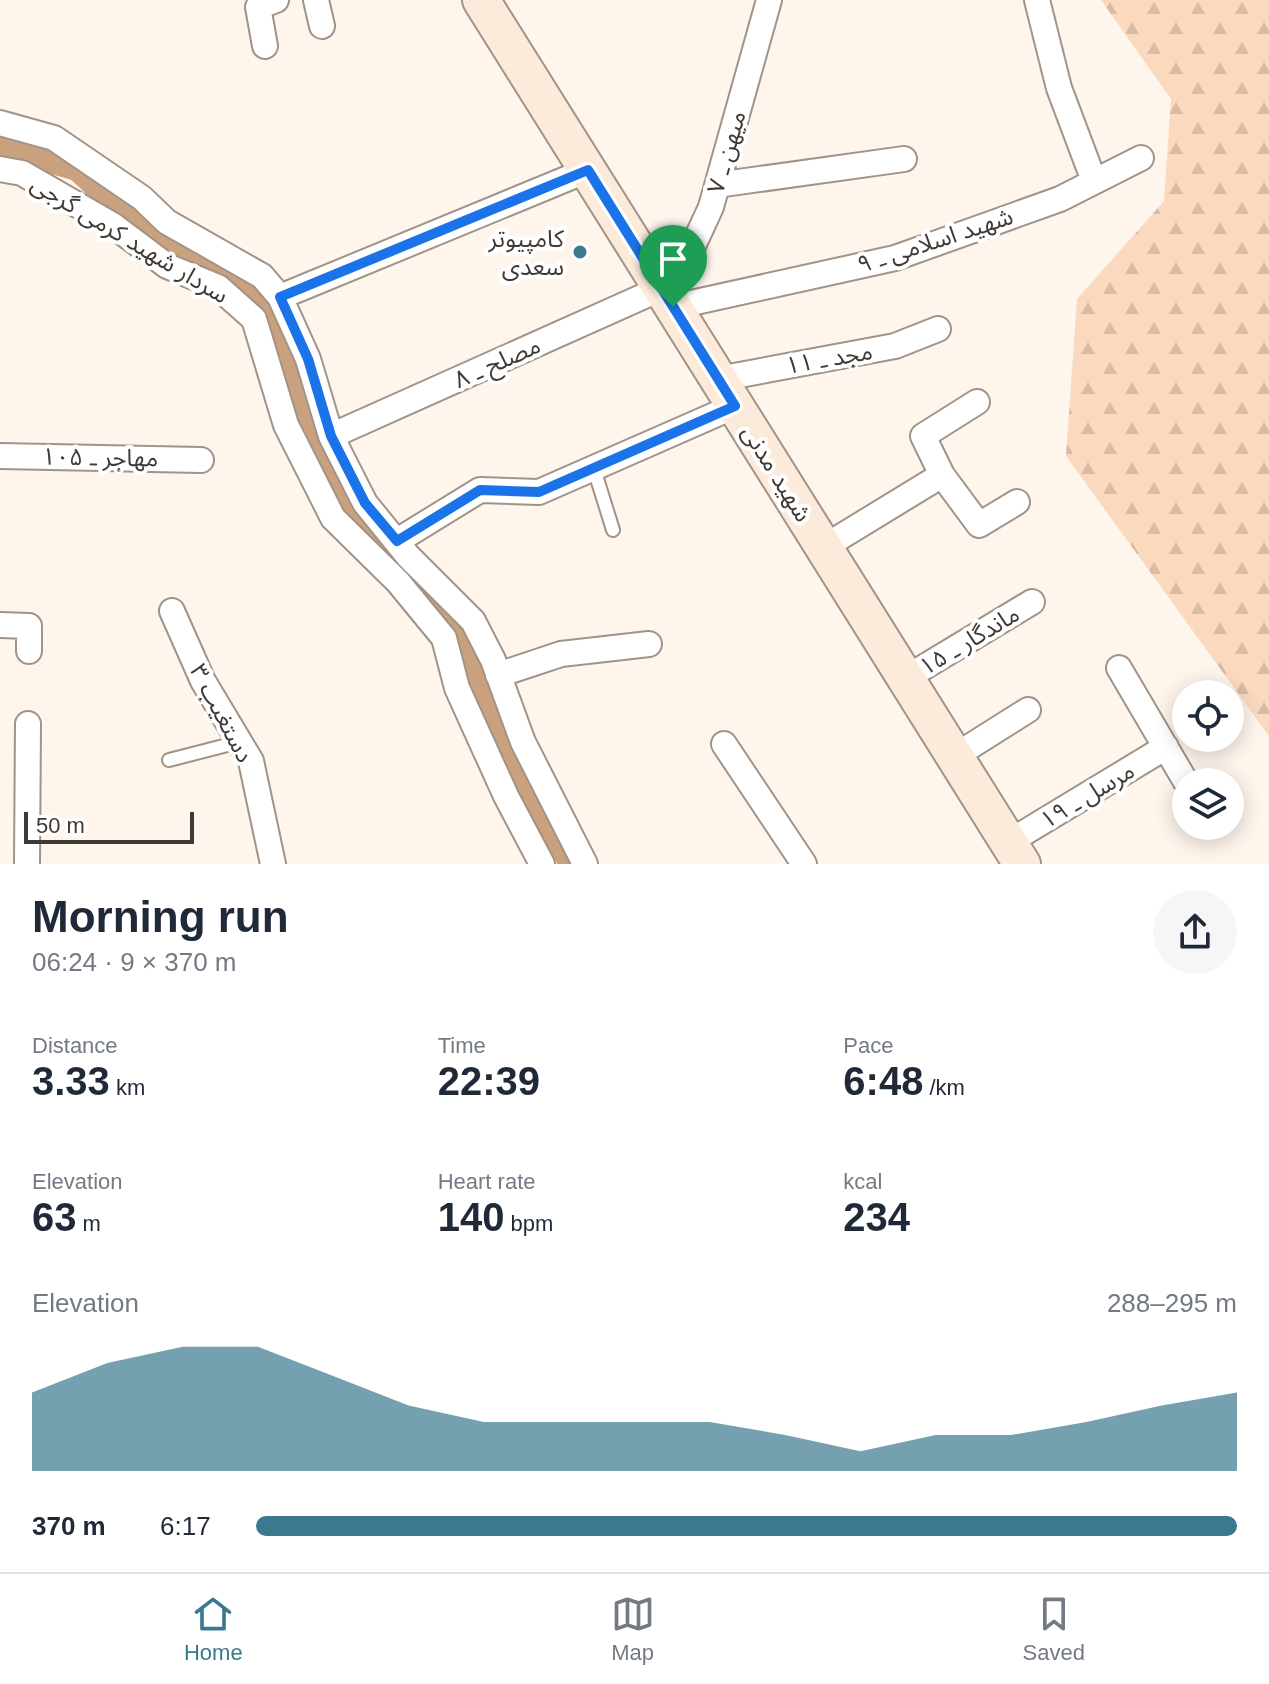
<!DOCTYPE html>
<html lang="en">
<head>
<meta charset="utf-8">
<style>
  :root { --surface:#fff; --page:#f6f6f7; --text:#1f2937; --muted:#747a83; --line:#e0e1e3; --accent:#3b798f }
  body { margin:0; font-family:Arial,"Noto Sans Arabic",sans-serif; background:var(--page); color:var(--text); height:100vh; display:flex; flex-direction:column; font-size:30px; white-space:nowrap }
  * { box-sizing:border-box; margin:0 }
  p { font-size:26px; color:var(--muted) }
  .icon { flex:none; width:44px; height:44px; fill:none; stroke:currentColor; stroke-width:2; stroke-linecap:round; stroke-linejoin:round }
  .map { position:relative; height:864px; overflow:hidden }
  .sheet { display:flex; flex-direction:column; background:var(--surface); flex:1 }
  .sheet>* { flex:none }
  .tools { position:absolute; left:1172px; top:680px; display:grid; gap:16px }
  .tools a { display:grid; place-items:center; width:72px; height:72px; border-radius:50%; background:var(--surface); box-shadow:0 4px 20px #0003; font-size:40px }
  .scale { position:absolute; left:24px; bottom:20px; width:170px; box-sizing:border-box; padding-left:8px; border:4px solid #403a35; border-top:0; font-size:22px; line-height:28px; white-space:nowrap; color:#403a35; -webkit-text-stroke:6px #fff; paint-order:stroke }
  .pin { position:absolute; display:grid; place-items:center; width:68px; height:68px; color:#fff; margin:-82px -34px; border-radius:50% 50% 50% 0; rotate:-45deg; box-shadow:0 0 8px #0007 }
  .pin .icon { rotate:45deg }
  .round { display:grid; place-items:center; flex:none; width:84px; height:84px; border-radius:42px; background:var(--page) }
  .summary { display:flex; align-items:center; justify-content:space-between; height:136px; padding:0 32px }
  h1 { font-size:44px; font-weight:600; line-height:60px }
  .metrics { display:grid; grid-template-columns:repeat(3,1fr); gap:12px; height:136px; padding:8px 32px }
  .metrics div { display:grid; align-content:center }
  .metrics b { font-size:40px; font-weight:600 }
  .metrics small { font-size:22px; font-weight:400 }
  .metrics p { font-size:22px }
  .chart { height:224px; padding:16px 32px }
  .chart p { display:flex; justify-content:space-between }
  .chart svg { width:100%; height:144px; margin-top:8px; fill:var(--accent); opacity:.7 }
  ul { padding:0 32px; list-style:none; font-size:26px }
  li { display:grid; grid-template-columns:128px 96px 1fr; align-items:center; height:60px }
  li i { height:20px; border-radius:10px; background:var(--accent) }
  .menu { display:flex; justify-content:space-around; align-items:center; height:112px; border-top:2px solid var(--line); background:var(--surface); font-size:22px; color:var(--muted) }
  .menu a { display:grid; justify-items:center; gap:4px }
  .menu .active { color:var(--accent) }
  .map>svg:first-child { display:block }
  .forest { fill:url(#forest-firs) }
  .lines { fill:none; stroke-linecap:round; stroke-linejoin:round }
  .canal { stroke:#caa17e; stroke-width:24 }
  .lane-casing { stroke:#a29387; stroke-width:16 }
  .street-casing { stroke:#a29387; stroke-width:28 }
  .secondary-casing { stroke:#a29387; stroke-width:40 }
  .lane { stroke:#fff; stroke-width:12 }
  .street { stroke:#fff; stroke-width:24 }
  .secondary { stroke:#fceada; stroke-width:36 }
  .route-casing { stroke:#fff; stroke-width:16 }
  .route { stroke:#1a73e8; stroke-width:10 }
  .poi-dot { fill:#3b798f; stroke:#fff; stroke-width:3 }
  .labels { text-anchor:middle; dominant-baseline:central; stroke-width:8; stroke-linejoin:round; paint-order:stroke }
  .street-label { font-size:24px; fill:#403a35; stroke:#fff }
  .poi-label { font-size:24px; fill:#403a35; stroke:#fff; text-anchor:end }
</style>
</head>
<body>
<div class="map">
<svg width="1269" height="864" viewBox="0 0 1269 864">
  <defs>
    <pattern id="forest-firs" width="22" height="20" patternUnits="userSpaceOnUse" patternTransform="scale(2)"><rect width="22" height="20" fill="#fad9be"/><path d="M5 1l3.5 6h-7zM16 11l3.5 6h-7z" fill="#d7bba4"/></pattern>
  </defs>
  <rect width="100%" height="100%" fill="#fef5ed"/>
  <path class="forest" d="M 1101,0 L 1269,0 L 1269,736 L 1066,456 L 1077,299 L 1164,201 L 1171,99 Z"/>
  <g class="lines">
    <path class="canal" d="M 0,147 L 77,169 L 127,215 L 188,259 L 254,294 L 288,363 L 312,450 L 358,528 L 454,626 L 489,717 L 571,864"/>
    <defs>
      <path id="lane" d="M 594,469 L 613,530
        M 169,760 L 239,742"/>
      <path id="street" d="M 316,0 L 322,26
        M 1037,0 L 1059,88 L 1094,181
        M 265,46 L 258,7 L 276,0
        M 0,123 L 54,138 L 142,198 L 167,222 L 262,276 L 280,297 L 308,359 L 331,436 L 365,503 L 408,556 L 473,621 L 493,660 L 523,742 L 585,864
        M 0,169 L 22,173 L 114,226 L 167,266 L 218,287 L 254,319 L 286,425 L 333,518 L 398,582 L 444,638 L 457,688 L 506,796 L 542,864
        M 717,185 L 904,159
        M 280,297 L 588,170
        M 669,298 L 711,207 L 769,0
        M 673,307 L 895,258 L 1060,199 L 1141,158
        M 718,379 L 895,346 L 938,329
        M 331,436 L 662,288
        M 0,456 L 201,460
        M 942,475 L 979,525 L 1017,502
        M 397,541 L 480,490 L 539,492 L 735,406
        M 824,547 L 942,475 L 923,436 L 977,402
        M 172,611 L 203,681 L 251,761 L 273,864
        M 0,625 L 29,626 L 29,651
        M 1119,668 L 1186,782
        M 498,675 L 561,654 L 649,644
        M 906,678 L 1032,602
        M 724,744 L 804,864
        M 955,756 L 1028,710
        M 1009,842 L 1166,747
        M 27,864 L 28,724"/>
      <path id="secondary" d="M 481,0 L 1022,864"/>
    </defs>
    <use href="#lane" class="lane-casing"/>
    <use href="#street" class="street-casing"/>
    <use href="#secondary" class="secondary-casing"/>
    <use href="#lane" class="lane"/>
    <use href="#street" class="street"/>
    <use href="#secondary" class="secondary"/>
  </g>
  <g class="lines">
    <defs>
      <path id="route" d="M 588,170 L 735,406 L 539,492 L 480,490 L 397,541 L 365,503 L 331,436 L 308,359 L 280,297 Z"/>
    </defs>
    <use href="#route" class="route-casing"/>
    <use href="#route" class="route"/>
  </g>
  <circle class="poi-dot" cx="580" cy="252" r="8"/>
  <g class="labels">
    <g class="street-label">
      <text transform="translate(726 152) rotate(-74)">میهن ـ ۷</text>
      <text transform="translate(130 239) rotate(31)">سردار شهید کرمی گرجی</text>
      <text transform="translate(935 240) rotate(-18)">شهید اسلامی ـ ۹</text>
      <text transform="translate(829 358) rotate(-10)">مجد ـ ۱۱</text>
      <text transform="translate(497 362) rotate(-24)">مصلح ـ ۸</text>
      <text transform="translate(100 457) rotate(1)">مهاجر ـ ۱۰۵</text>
      <text transform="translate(777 473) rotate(58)">شهید مدنی</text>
      <text transform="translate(969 640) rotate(-31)">ماندگار ـ ۱۵</text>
      <text transform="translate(222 713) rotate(62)">دستغیب ۳</text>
      <text transform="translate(1087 795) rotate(-31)">مرسل ـ ۱۹</text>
    </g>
    <g class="poi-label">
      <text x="564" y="238">کامپیوتر<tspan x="564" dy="28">سعدی</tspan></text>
    </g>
  </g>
</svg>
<div class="tools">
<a><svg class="icon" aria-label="locate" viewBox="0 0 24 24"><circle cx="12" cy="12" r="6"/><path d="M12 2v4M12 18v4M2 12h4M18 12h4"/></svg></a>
<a><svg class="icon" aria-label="layers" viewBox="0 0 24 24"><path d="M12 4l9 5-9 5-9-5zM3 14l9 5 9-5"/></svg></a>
</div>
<div class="scale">50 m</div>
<div class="pin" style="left:673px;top:307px;background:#1e9e55"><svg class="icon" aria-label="arrive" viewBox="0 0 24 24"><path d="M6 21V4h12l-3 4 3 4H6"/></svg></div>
</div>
<section class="sheet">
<div class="summary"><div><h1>Morning run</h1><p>06:24 · 9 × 370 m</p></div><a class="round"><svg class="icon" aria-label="share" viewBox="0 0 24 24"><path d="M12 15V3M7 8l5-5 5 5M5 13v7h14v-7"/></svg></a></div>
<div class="metrics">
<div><p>Distance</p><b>3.33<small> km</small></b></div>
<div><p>Time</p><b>22:39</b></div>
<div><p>Pace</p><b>6:48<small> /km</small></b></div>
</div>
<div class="metrics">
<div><p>Elevation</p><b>63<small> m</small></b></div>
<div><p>Heart rate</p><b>140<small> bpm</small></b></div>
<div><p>kcal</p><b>234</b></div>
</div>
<div class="chart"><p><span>Elevation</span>288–295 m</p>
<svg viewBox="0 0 160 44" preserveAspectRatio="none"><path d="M0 44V20L10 11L20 6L30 6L40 15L50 24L60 29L70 29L80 29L90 29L100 33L110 38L120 33L130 33L140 29L150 24L160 20V44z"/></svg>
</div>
<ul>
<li><b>370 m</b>6:17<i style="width:100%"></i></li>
</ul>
</section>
<nav class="menu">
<a class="active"><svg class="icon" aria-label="home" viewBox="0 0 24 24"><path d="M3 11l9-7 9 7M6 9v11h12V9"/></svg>Home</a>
<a><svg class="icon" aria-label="map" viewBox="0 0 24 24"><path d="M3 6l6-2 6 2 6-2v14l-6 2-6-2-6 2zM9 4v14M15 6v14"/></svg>Map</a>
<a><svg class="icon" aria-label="saved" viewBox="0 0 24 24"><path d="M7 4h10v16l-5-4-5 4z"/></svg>Saved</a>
</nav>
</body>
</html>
